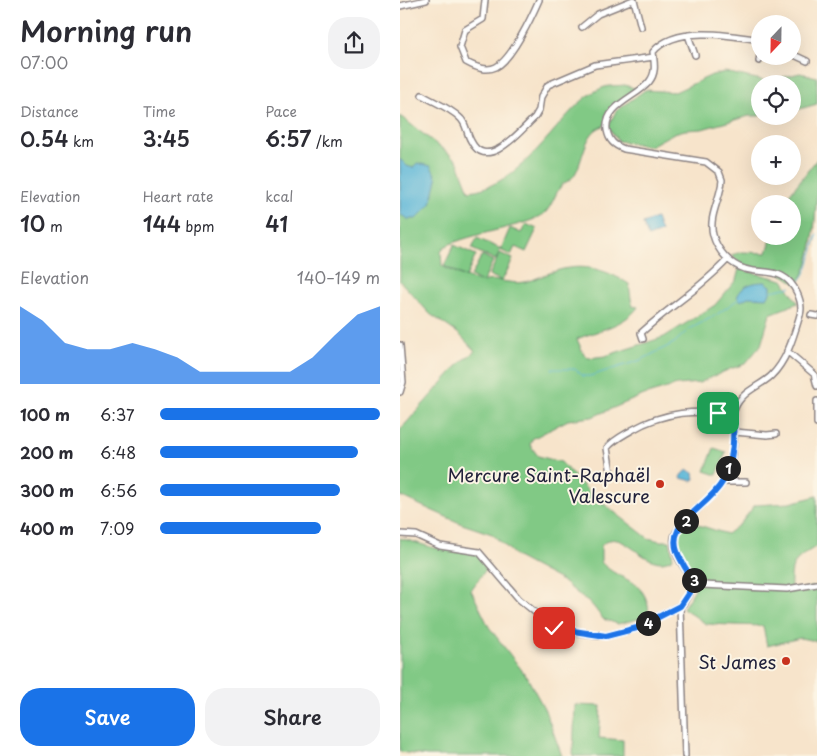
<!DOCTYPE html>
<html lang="en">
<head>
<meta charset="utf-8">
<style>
  :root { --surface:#fff; --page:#f2f2f3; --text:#2b2b33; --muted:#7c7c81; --accent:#1a73e8 }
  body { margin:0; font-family:"Playpen Sans",sans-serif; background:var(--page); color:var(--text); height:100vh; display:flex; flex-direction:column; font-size:19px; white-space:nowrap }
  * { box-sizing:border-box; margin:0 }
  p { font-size:16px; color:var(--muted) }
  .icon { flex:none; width:28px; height:28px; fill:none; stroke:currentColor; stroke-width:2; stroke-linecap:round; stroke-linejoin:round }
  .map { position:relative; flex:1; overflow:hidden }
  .drawer { display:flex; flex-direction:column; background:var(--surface); width:400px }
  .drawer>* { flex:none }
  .needle { width:32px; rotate:202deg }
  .controls { position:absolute; left:351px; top:15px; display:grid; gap:10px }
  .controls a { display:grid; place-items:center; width:50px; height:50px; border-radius:50%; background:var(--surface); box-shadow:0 5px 20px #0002; font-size:25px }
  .pin { position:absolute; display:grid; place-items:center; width:42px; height:42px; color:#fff; margin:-21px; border-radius:10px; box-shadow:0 2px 8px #0006 }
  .km { position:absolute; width:25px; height:25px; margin:-12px; border-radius:50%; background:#222; color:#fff; font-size:14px; line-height:25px; text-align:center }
  .round { display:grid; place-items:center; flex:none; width:52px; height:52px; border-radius:20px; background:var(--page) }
  .overview { display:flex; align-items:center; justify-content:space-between; height:85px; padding:0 20px }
  h1 { font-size:28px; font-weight:600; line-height:38px }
  .metrics { display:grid; grid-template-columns:repeat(3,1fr); gap:8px; height:85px; padding:5px 20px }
  .metrics div { display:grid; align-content:center }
  .metrics b { font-size:21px; font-weight:600 }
  .metrics small { font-size:14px; font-weight:400 }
  .metrics p { font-size:14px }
  .chart { height:140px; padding:10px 20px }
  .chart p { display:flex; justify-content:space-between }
  .chart svg { width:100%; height:90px; margin-top:5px; fill:var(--accent); opacity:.7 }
  .primary-button { display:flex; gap:10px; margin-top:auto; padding:10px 20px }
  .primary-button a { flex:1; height:58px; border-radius:20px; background:var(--accent); color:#fff; font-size:20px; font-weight:600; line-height:58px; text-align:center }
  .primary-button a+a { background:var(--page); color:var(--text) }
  ul { padding:0 20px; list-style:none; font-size:16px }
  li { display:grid; grid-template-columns:80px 60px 1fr; align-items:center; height:38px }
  li i { height:12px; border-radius:6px; background:var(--accent) }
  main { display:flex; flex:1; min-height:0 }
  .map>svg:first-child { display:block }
  .green { fill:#81c985; stroke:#527660 }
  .water { fill:#59b5d7; stroke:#3e6c89 }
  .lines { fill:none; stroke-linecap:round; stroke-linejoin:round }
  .stream { stroke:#59b5d7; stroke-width:1 }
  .minor-casing { stroke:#8c8383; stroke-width:8 }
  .minor { stroke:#fff; stroke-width:5 }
  .route-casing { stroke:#fff; stroke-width:10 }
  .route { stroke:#1a73e8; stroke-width:6 }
  .poi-dot { fill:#c8321e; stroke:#fcf5e5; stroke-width:2 }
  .labels { text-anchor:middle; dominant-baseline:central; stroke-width:4; stroke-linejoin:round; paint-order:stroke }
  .poi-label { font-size:18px; fill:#22223b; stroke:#fcf5e5; text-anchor:end }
</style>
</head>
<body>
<main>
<section class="drawer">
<div class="overview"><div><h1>Morning run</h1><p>07:00</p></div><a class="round"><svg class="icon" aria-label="share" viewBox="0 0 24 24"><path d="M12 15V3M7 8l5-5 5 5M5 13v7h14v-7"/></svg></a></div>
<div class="metrics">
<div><p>Distance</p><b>0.54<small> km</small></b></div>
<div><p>Time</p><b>3:45</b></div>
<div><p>Pace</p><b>6:57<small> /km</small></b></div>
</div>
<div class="metrics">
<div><p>Elevation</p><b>10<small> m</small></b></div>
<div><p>Heart rate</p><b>144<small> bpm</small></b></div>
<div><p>kcal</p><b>41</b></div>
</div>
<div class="chart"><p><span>Elevation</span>140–149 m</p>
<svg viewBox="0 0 160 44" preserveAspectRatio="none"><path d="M0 44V6L10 13L20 24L30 27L40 27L50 24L60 27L70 31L80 38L90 38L100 38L110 38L120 38L130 31L140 20L150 10L160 6V44z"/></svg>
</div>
<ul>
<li><b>100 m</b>6:37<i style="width:100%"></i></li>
<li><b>200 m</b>6:48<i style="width:90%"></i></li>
<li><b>300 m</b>6:56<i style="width:82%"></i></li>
<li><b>400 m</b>7:09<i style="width:73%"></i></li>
</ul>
<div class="primary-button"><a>Save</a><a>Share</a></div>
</section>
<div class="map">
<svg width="417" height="756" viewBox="0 0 417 756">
  <rect width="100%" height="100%" fill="#fcf5e5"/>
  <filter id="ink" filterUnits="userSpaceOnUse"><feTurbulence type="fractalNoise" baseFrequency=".02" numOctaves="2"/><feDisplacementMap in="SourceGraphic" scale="10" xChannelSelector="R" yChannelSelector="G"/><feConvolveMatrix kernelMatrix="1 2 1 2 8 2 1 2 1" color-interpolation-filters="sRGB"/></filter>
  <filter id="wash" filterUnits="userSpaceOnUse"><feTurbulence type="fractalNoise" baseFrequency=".0096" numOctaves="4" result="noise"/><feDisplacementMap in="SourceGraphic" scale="20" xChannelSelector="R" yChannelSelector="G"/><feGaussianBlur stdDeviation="1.12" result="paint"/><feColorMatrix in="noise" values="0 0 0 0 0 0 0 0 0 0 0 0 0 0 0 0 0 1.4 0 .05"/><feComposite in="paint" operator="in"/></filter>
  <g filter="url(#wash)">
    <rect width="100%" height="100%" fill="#f7e4cb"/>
    <path class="green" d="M 325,72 L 366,81 L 400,73 L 417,77 L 417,104 L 393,111 L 392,84 L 360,84 L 360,116 L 349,116 L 302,129 L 285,130 L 274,133 L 250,146 L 218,141 L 208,127 L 216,111 L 245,90 L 275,92 L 312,75 Z
      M 225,85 L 237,89 L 211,109 L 204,126 C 183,131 184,163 173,177 C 170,181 164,182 161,186 C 155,194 152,206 145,213 C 131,226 69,233 44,247 L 41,252 L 42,266 L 65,277 L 82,282 L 71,276 L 82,255 L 93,261 L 83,282 C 95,277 111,285 125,282 C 137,279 148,273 159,270 C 185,263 207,270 229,284 L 232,306 L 238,307 C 226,325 196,331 177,339 L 184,355 L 189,358 L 205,356 L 264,337 L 315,305 L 336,280 L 339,269 L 383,280 L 398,303 L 370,314 L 361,345 L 345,364 L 330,369 L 299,383 L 277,385 L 244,395 L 192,417 L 168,420 L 132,439 L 130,445 L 138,456 L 161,462 L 191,494 L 248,538 L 260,541 L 270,541 L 273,558 C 246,577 222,521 201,546 L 201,562 C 220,583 247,577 249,614 L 246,617 L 218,624 L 203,619 L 193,606 L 162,581 L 117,557 L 92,534 L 62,524 L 0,496 L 0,430 L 60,363 L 75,351 L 59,334 L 30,314 L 0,281 L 0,116 L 57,160 L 69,191 C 110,187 139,147 164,119 C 175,107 187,94 202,88 C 209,85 218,86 225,85 Z
      M 417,159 C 417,190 417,263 397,284 L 376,271 L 341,265 L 331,255 L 342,252 L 367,253 L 372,236 L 392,236 L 392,204 L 382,204 Z
      M 126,224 L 137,229 L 126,252 L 115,247 L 111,255 L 100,250 L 96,260 L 72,249 L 77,238 L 101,249 L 110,228 L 121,233 Z
      M 54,245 L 76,255 L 66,277 L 44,266 Z
      M 100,253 L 113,259 L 102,281 L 89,275 Z
      M 314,448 L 326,452 L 317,475 L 305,471 Z
      M 417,496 L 417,546 C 393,561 390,562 391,591 L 417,586 L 417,641 L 400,638 L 367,646 L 363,626 L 306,624 L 283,608 L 295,589 L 296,578 C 280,562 269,539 286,521 L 327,534 L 340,524 L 355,505 L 390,503 Z
      M 0,538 L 34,548 L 75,551 L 89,565 L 71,590 L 89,627 L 127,677 L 145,710 L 162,756 L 27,756 L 0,752 Z
      M 175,705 L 201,706 L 199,738 L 223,740 L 223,756 L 173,756 Z"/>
    <path class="water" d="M 0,159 L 7,166 L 13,168 L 17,163 L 31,166 L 37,179 L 31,204 L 16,219 L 7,219 L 0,214 Z
      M 256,218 L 261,232 L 248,237 L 243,223 Z
      M 365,282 L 371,286 L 371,291 L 367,298 L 348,297 L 341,301 L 337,297 C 342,285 353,282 365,282 Z
      M 288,470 L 294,473 L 295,479 L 292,481 L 281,478 L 281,475 Z"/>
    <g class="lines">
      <path class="stream" d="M 395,285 C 410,276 411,251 417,235
        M 371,291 L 391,287
        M 152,369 L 175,369 L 183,376 L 190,376 L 241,360 L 274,343 L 288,330 L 316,315 L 340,298"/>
    </g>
  </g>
  <g filter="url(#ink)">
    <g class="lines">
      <defs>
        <path id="minor" d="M 85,0 L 83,19 L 65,30 L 60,47 L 66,62 C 75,67 86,72 96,67 C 112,59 132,16 139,0
          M 234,0 L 241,27
          M 0,6 L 26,0
          M 182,27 L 198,14 L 233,0
          M 288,35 L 295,55
          M 360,40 C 330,35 275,25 253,52 C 254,62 257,72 249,82 C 237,97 204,105 207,130 C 209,141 214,145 224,149 L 306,162 L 319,172 L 322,180 C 321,198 308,216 313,235 C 317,250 330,265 345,269 C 357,273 371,270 382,276 C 394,282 404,302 400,315 C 394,335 387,361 371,376 C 359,387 342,391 335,408 C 331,416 334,422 334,430 C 335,447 331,467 323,481 C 313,500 276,523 274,538 C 272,554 289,578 302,585 L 387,589 L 417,584
          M 392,54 L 407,61
          M 359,61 L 360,55
          M 22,95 C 34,102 50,108 59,117 C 67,123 66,133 71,141 C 87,173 121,130 135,117 L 139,110 L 141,97 L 148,85 L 195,65 L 254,57
          M 411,315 L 417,316
          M 243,339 L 241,333 C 269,307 301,288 327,260
          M 0,345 L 3,382 L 0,392
          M 387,351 L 414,374 L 417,386
          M 417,401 L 417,423
          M 335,432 L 367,435 L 376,434
          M 211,473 L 207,448 C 213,440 224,435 232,430 C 265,411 296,410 333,414
          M 322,482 L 346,482
          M 0,534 L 16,535 L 40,546 L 79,552 L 119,599 L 154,628 L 173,632 L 206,636 L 237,628 L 283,604 L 296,582
          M 280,606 L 285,756"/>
      </defs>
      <use href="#minor" class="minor-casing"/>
      <use href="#minor" class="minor"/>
    </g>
  </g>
  <g class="lines" filter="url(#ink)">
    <defs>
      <path id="route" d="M 154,628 L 206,636 L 237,628 L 280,606 L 296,582 C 290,576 285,568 281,560 C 259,523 306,511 323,481 C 334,460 334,438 333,414 L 318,413"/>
    </defs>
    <use href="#route" class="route-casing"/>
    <use href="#route" class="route"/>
  </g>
  <g class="poi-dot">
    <circle cx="260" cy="484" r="5"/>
    <circle cx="386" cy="661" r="5"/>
  </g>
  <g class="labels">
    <g class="poi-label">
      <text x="250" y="474">Mercure Saint-Raphaël<tspan x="250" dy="21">Valescure</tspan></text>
      <text x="376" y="661">St James</text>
    </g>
  </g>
</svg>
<div class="controls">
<a><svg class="needle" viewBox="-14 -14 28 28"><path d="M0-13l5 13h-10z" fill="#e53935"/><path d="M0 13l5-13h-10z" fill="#7c7c81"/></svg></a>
<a><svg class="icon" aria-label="locate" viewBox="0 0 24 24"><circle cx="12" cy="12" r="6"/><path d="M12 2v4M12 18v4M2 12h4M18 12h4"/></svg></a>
<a>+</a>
<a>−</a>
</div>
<div class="pin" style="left:318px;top:413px;background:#1e9e55"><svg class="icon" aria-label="arrive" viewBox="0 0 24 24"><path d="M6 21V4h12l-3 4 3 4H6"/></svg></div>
<div class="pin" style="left:154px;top:628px;background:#d93025"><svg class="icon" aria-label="check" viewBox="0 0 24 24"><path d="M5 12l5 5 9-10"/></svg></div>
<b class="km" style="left:328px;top:468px">1</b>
<b class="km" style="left:286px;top:521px">2</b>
<b class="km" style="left:294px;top:580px">3</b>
<b class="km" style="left:248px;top:623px">4</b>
</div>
</main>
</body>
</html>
